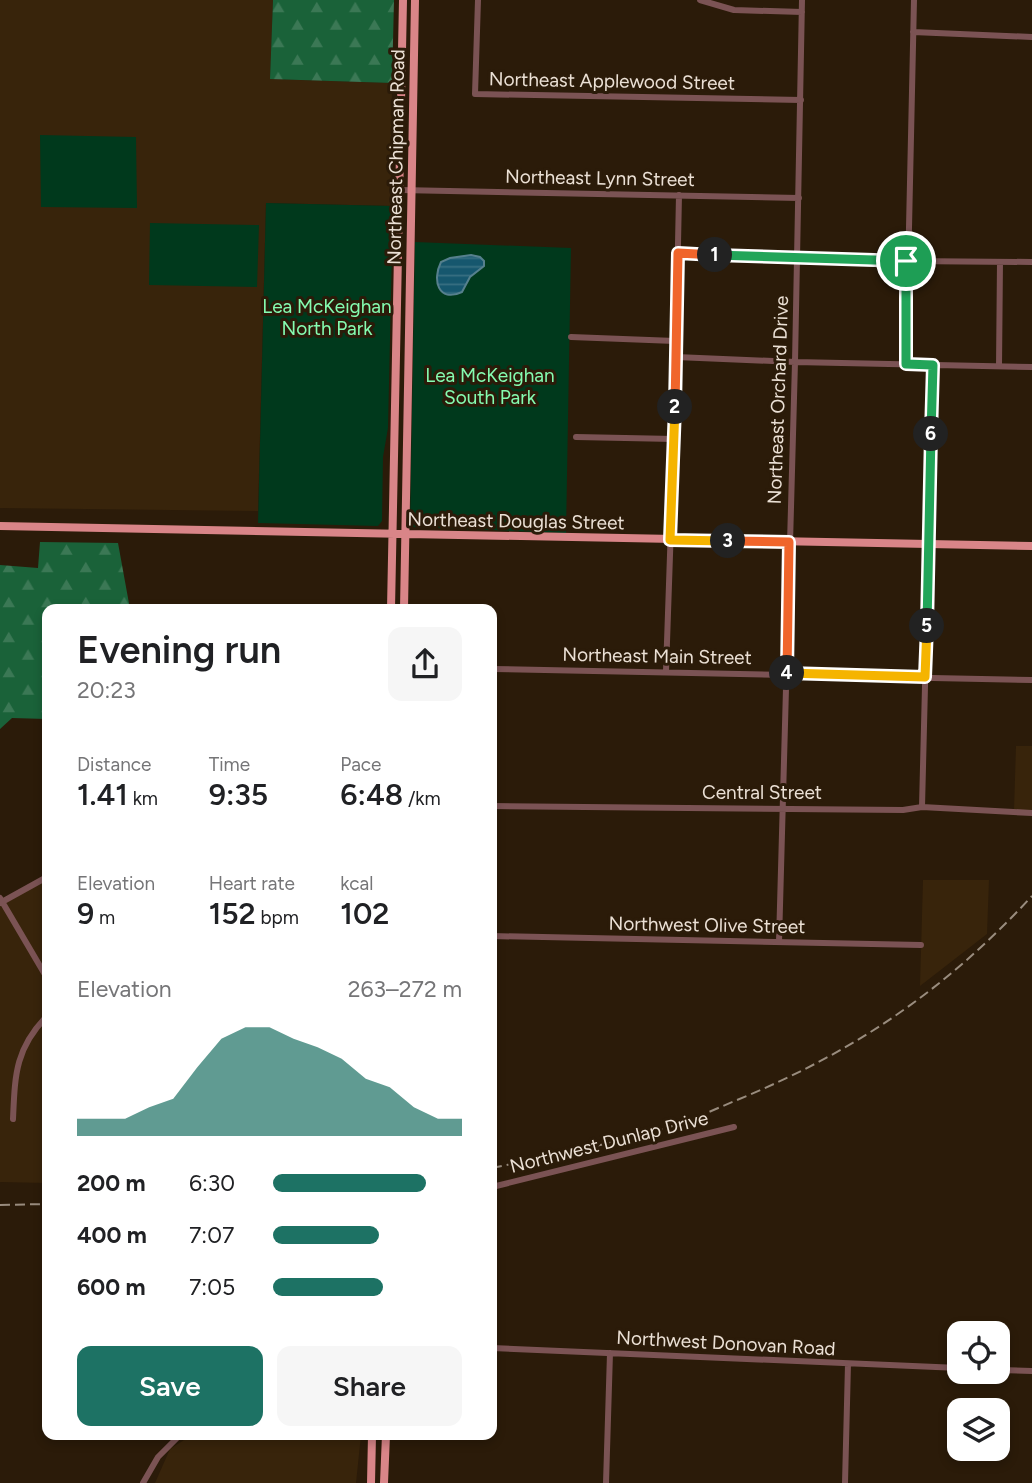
<!DOCTYPE html>
<html lang="en">
<head>
<meta charset="utf-8">
<style>
  :root { --surface:#fff; --page:#f6f6f6; --text:#202124; --muted:#757577; --accent:#1d7264 }
  body { margin:0; font-family:Figtree,sans-serif; background:var(--page); color:var(--text); height:100vh; display:flex; flex-direction:column; font-size:26px; white-space:nowrap }
  * { box-sizing:border-box; margin:0 }
  p { font-size:23px; color:var(--muted) }
  .icon { flex:none; width:38px; height:38px; fill:none; stroke:currentColor; stroke-width:2; stroke-linecap:round; stroke-linejoin:round }
  .map { position:relative; flex:1; overflow:hidden }
  .details { position:absolute; left:42px; top:604px; width:455px; height:836px; display:flex; flex-direction:column; background:var(--surface); border-radius:14px; box-shadow:0 4px 10px #0003 }
  .details>* { flex:none }
  .controls { position:absolute; left:947px; top:1321px; display:grid; gap:14px }
  .controls a { display:grid; place-items:center; width:63px; height:63px; border-radius:14px; background:var(--surface); box-shadow:0 4px 10px #0003; font-size:35px }
  .pin { position:absolute; display:grid; place-items:center; width:60px; height:60px; color:#fff; margin:-30px; border:4px solid #fff; border-radius:50%; box-shadow:0 2px 7px #0007 }
  .km { position:absolute; width:35px; height:35px; margin:-18px; border-radius:50%; background:#222; color:#fff; font-size:19px; line-height:35px; text-align:center }
  .round { display:grid; place-items:center; flex:none; width:74px; height:74px; border-radius:14px; background:var(--page) }
  .overview { display:flex; align-items:center; justify-content:space-between; height:119px; padding:0 35px }
  h1 { font-size:38px; font-weight:600; line-height:52px }
  .stats { display:grid; grid-template-columns:repeat(3,1fr); gap:10px; height:119px; padding:7px 35px }
  .stats div { display:grid; align-content:center }
  .stats b { font-size:30px; font-weight:600 }
  .stats small { font-size:19px; font-weight:400 }
  .stats p { font-size:19px }
  .chart { height:196px; padding:14px 35px }
  .chart p { display:flex; justify-content:space-between }
  .chart svg { width:100%; height:126px; margin-top:7px; fill:var(--accent); opacity:.7 }
  .primary-button { display:flex; gap:14px; margin-top:auto; padding:14px 35px }
  .primary-button a { flex:1; height:80px; border-radius:14px; background:var(--accent); color:#fff; font-size:28px; font-weight:600; line-height:80px; text-align:center }
  .primary-button a+a { background:var(--page); color:var(--text) }
  ul { padding:0 35px; list-style:none; font-size:23px }
  li { display:grid; grid-template-columns:112px 84px 1fr; align-items:center; height:52px }
  li i { height:18px; border-radius:9px; background:var(--accent) }
  .map>svg:first-child { display:block }
  .built { fill:#38240b }
  .green { fill:#00391c }
  .forest { fill:url(#forest-firs) }
  .water { fill:url(#water-rules); stroke:#56808d; stroke-width:2 }
  .lines { fill:none; stroke-linecap:round; stroke-linejoin:round }
  .minor { stroke:#7b5354; stroke-width:6 }
  .major { stroke:#d98588; stroke-width:8 }
  .rail { stroke:#998c7e; stroke-width:2; stroke-dasharray:10 5; stroke-linecap:butt }
  .split-1-casing { stroke:#fff; stroke-width:14 }
  .split-2-casing { stroke:#fff; stroke-width:14 }
  .split-3-casing { stroke:#fff; stroke-width:14 }
  .split-4-casing { stroke:#fff; stroke-width:14 }
  .split-5-casing { stroke:#fff; stroke-width:14 }
  .split-6-casing { stroke:#fff; stroke-width:14 }
  .split-7-casing { stroke:#fff; stroke-width:14 }
  .split-1 { stroke:#22a559; stroke-width:9 }
  .split-2 { stroke:#f0652b; stroke-width:9 }
  .split-3 { stroke:#f5b400; stroke-width:9 }
  .split-4 { stroke:#f0652b; stroke-width:9 }
  .split-5 { stroke:#f5b400; stroke-width:9 }
  .split-6 { stroke:#22a559; stroke-width:9 }
  .split-7 { stroke:#22a559; stroke-width:9 }
  .labels { text-anchor:middle; dominant-baseline:central; stroke-width:6; stroke-linejoin:round; paint-order:stroke }
  .street-label { font-size:19px; fill:#ebe0d5; stroke:#2b1b09 }
  .park-label { font-size:19px; fill:#85fcb1; stroke:#2b1b09 }
</style>
</head>
<body>
<div class="map">
<svg width="1032" height="1483" viewBox="0 0 1032 1483">
  <defs>
    <pattern id="forest-firs" width="22" height="20" patternUnits="userSpaceOnUse" patternTransform="scale(1.75)"><rect width="22" height="20" fill="#1a6239"/><path d="M5 1l3.5 6h-7zM16 11l3.5 6h-7z" fill="#3b7855"/></pattern>
    <pattern id="water-rules" width="6" height="5" patternUnits="userSpaceOnUse" patternTransform="scale(1.75)"><rect width="6" height="5" fill="#16576e"/><path d="M0 2.5h6" fill="none" stroke="#386f82"/></pattern>
  </defs>
  <rect width="100%" height="100%" fill="#2b1b09"/>
  <path class="built" d="M 0,0 L 273,0 L 270,79 L 392,83 L 391,206 L 266,203 L 258,511 L 0,508 Z
    M 1016,746 L 1032,746 L 1032,810 L 1014,810 Z
    M 47,876 L 47,1183 L 0,1182 L 0,903 Z
    M 923,880 L 989,880 L 987,934 L 920,986 Z
    M 192,1435 L 361,1435 L 356,1483 L 155,1483 L 170,1449 Z"/>
  <path class="green" d="M 40,135 L 136,137 L 137,208 L 41,207 Z
    M 266,203 L 393,206 L 388,428 L 383,457 L 382,521 L 378,526 L 258,523 Z
    M 150,223 L 259,225 L 257,287 L 149,285 Z
    M 415,242 L 571,248 L 566,533 L 410,527 Z"/>
  <path class="forest" d="M 273,0 L 394,0 L 392,83 L 270,79 Z
    M 40,542 L 118,543 L 130,609 L 47,609 L 47,719 L 12,718 L 0,729 L 0,565 L 38,568 Z"/>
  <path class="water" d="M 471,255 L 480,257 L 484,261 L 484,266 L 470,277 L 462,292 C 438,303 432,280 441,262 L 450,258 Z"/>
  <g class="lines">
    <path class="minor" d="M 478,0 L 475,94 L 801,100
      M 700,0 L 734,10 L 802,12
      M 913,32 L 1032,37
      M 400,190 L 799,198
      M 678,253 L 907,261 L 1032,262
      M 571,337 L 675,341
      M 676,357 L 795,362 L 1032,367
      M 906,364 L 914,0
      M 999,366 L 1000,262
      M 576,437 L 674,439
      M 492,669 L 1032,680
      M 666,671 L 674,439 L 679,195
      M 492,806 L 903,810 L 922,807 L 1032,813
      M 922,807 L 933,364
      M 0,898 L 47,978
      M 0,903 L 47,877
      M 492,936 L 921,945
      M 779,942 L 795,362 L 802,0
      M 13,1119 C 15,1075 15,1049 47,1016
      M 492,1187 L 734,1127
      M 492,1348 L 959,1368
      M 998,1370 L 1032,1371
      M 143,1483 L 158,1457 L 180,1435
      M 606,1483 L 610,1353
      M 845,1483 L 848,1364"/>
    <path class="major" d="M 0,526 L 1032,546
      M 391,609 L 403,0
      M 404,609 L 415,0
      M 371,1483 L 372,1435
      M 384,1483 L 386,1435"/>
    <path class="rail" d="M 492,1168 C 549,1156 607,1145 663,1129 C 688,1122 713,1110 737,1100 C 856,1051 945,990 1032,896
      M 0,1205 L 47,1204"/>
  </g>
  <g class="lines">
    <defs>
      <path id="split-1" d="M 715,255 L 906,261"/>
      <path id="split-2" d="M 675,407 L 678,253 L 715,255"/>
      <path id="split-3" d="M 675,407 L 670,540 L 728,541"/>
      <path id="split-4" d="M 728,541 L 789,542 L 787,673"/>
      <path id="split-5" d="M 787,673 L 925,677 L 927,626"/>
      <path id="split-6" d="M 927,626 L 931,434"/>
      <path id="split-7" d="M 906,261 L 906,364 L 933,365 L 931,434"/>
    </defs>
    <use href="#split-1" class="split-1-casing"/>
    <use href="#split-2" class="split-2-casing"/>
    <use href="#split-3" class="split-3-casing"/>
    <use href="#split-4" class="split-4-casing"/>
    <use href="#split-5" class="split-5-casing"/>
    <use href="#split-6" class="split-6-casing"/>
    <use href="#split-7" class="split-7-casing"/>
    <use href="#split-1" class="split-1"/>
    <use href="#split-2" class="split-2"/>
    <use href="#split-3" class="split-3"/>
    <use href="#split-4" class="split-4"/>
    <use href="#split-5" class="split-5"/>
    <use href="#split-6" class="split-6"/>
    <use href="#split-7" class="split-7"/>
  </g>
  <g class="labels">
    <g class="street-label">
      <text transform="translate(612 81) rotate(1)">Northeast Applewood Street</text>
      <text transform="translate(396 157) rotate(-89)">Northeast Chipman Road</text>
      <text transform="translate(600 178) rotate(1)">Northeast Lynn Street</text>
      <text transform="translate(778 400) rotate(-88)">Northeast Orchard Drive</text>
      <text transform="translate(516 521) rotate(1)">Northeast Douglas Street</text>
      <text transform="translate(657 656) rotate(1)">Northeast Main Street</text>
      <text x="762" y="792">Central Street</text>
      <text transform="translate(707 925) rotate(1)">Northwest Olive Street</text>
      <text transform="translate(609 1142) rotate(-14)">Northwest Dunlap Drive</text>
      <text transform="translate(726 1343) rotate(3)">Northwest Donovan Road</text>
    </g>
    <g class="park-label">
      <text x="327" y="306">Lea McKeighan<tspan x="327" dy="22">North Park</tspan></text>
      <text x="490" y="375">Lea McKeighan<tspan x="490" dy="22">South Park</tspan></text>
    </g>
  </g>
</svg>
<div class="controls">
<a><svg class="icon" aria-label="locate" viewBox="0 0 24 24"><circle cx="12" cy="12" r="6"/><path d="M12 2v4M12 18v4M2 12h4M18 12h4"/></svg></a>
<a><svg class="icon" aria-label="layers" viewBox="0 0 24 24"><path d="M12 4l9 5-9 5-9-5zM3 14l9 5 9-5"/></svg></a>
</div>
<div class="pin" style="left:906px;top:261px;background:#1e9e55"><svg class="icon" aria-label="arrive" viewBox="0 0 24 24"><path d="M6 21V4h12l-3 4 3 4H6"/></svg></div>
<b class="km" style="left:715px;top:255px">1</b>
<b class="km" style="left:675px;top:407px">2</b>
<b class="km" style="left:728px;top:541px">3</b>
<b class="km" style="left:787px;top:673px">4</b>
<b class="km" style="left:927px;top:626px">5</b>
<b class="km" style="left:931px;top:434px">6</b>
<section class="details">
<div class="overview"><div><h1>Evening run</h1><p>20:23</p></div><a class="round"><svg class="icon" aria-label="share" viewBox="0 0 24 24"><path d="M12 15V3M7 8l5-5 5 5M5 13v7h14v-7"/></svg></a></div>
<div class="stats">
<div><p>Distance</p><b>1.41<small> km</small></b></div>
<div><p>Time</p><b>9:35</b></div>
<div><p>Pace</p><b>6:48<small> /km</small></b></div>
</div>
<div class="stats">
<div><p>Elevation</p><b>9<small> m</small></b></div>
<div><p>Heart rate</p><b>152<small> bpm</small></b></div>
<div><p>kcal</p><b>102</b></div>
</div>
<div class="chart"><p><span>Elevation</span>263–272 m</p>
<svg viewBox="0 0 160 44" preserveAspectRatio="none"><path d="M0 44V38L10 38L20 38L30 34L40 31L50 20L60 10L70 6L80 6L90 10L100 13L110 17L120 24L130 27L140 34L150 38L160 38V44z"/></svg>
</div>
<ul>
<li><b>200 m</b>6:30<i style="width:81%"></i></li>
<li><b>400 m</b>7:07<i style="width:56%"></i></li>
<li><b>600 m</b>7:05<i style="width:58%"></i></li>
</ul>
<div class="primary-button"><a>Save</a><a>Share</a></div>
</section>
</div>
</body>
</html>
